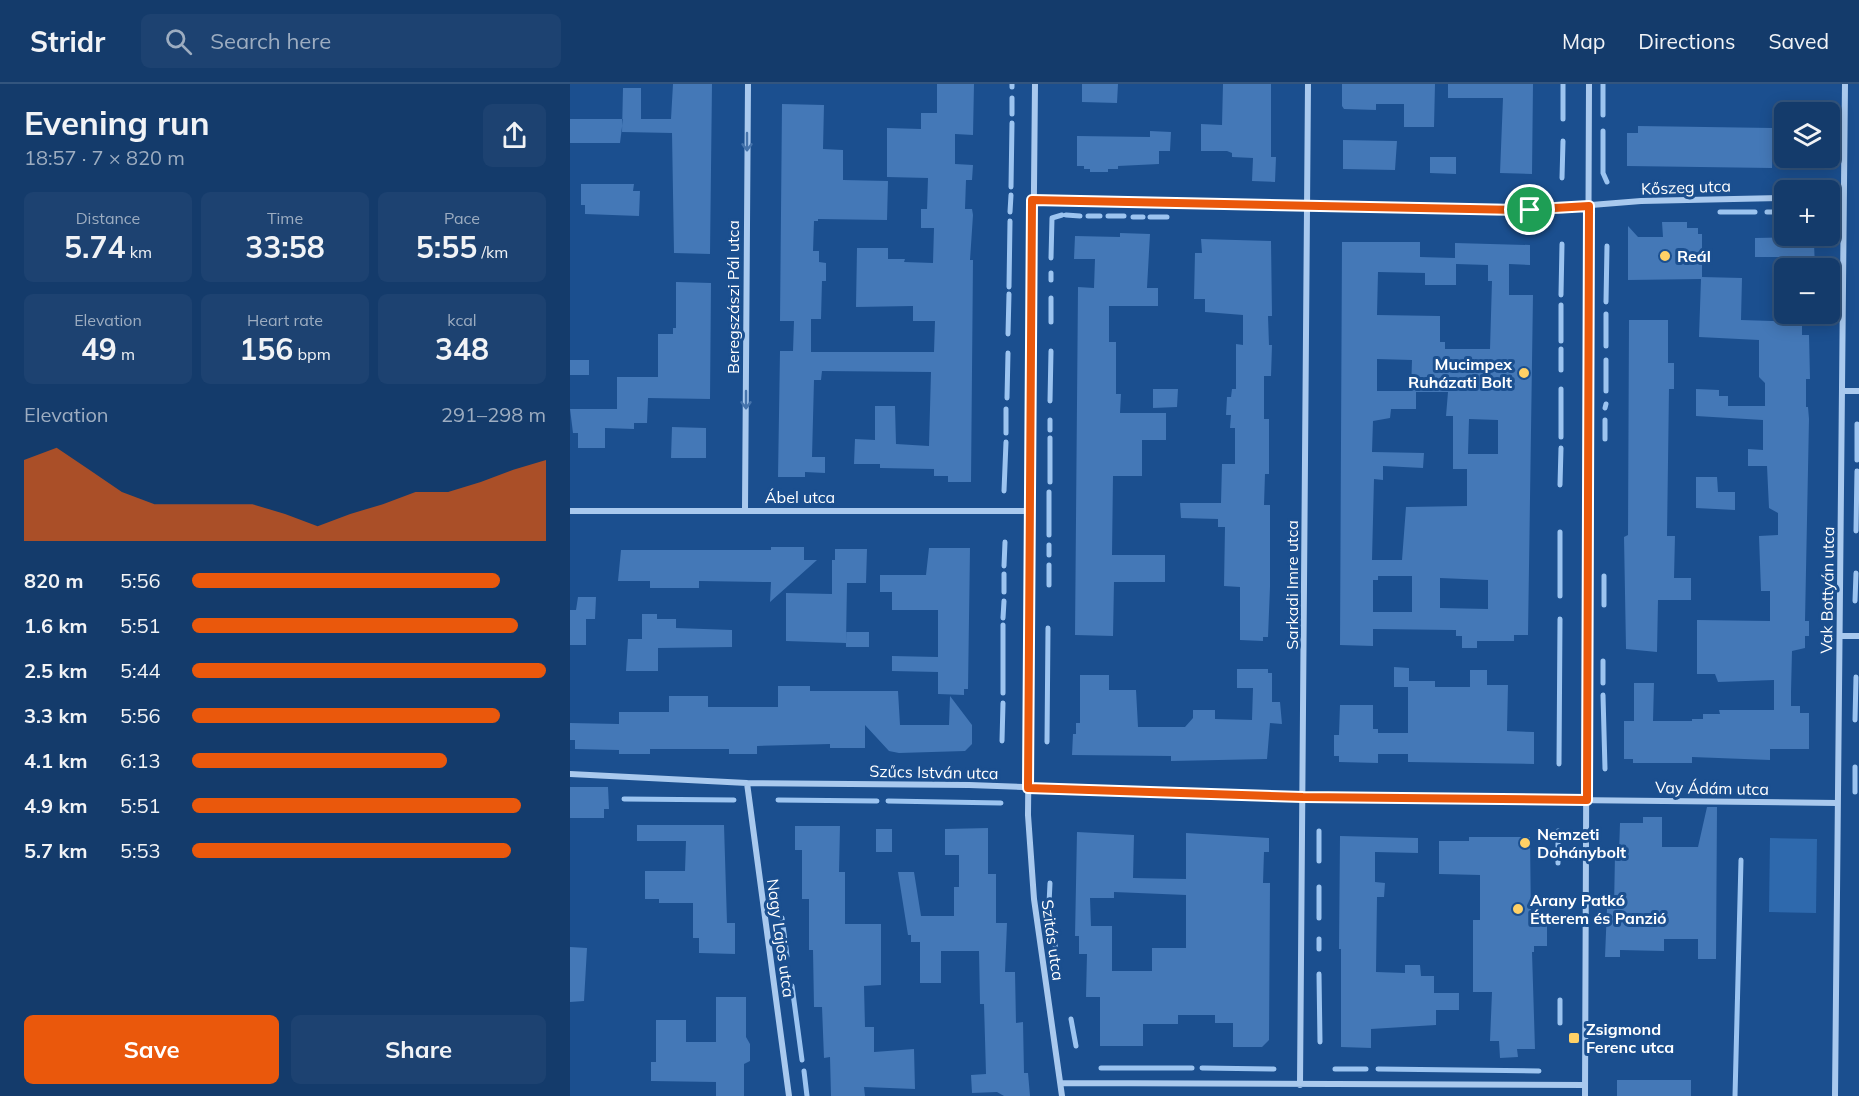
<!DOCTYPE html>
<html lang="en">
<head>
<meta charset="utf-8">
<style>
  :root { --surface:#143b6b; --page:#1d4271; --text:#f1f3f6; --muted:#9dadc1; --line:#33557e; --accent:#ea580c }
  body { margin:0; font-family:Mulish,sans-serif; background:var(--page); color:var(--text); height:100vh; display:flex; flex-direction:column; font-size:22px; white-space:nowrap }
  * { box-sizing:border-box; margin:0 }
  p { font-size:20px; color:var(--muted) }
  .icon { flex:none; width:33px; height:33px; fill:none; stroke:currentColor; stroke-width:2; stroke-linecap:round; stroke-linejoin:round }
  .map { position:relative; flex:1; overflow:hidden }
  .side { display:flex; flex-direction:column; background:var(--surface); width:570px }
  .side>* { flex:none }
  .tools { position:absolute; left:1204px; top:18px; display:grid; gap:12px }
  .tools a { display:grid; place-items:center; width:66px; height:66px; border-radius:9px; background:var(--surface); box-shadow:0 3px 15px #0003,0 0 0 2px var(--line); font-size:30px }
  .pin { position:absolute; display:grid; place-items:center; width:51px; height:51px; color:#fff; margin:-26px; border:3px solid #fff; border-radius:50%; box-shadow:0 2px 6px #0007 }
  .round { display:grid; place-items:center; flex:none; width:63px; height:63px; border-radius:9px; background:var(--page) }
  .headline { display:flex; align-items:center; justify-content:space-between; height:102px; padding:0 24px }
  h1 { font-size:33px; font-weight:700; line-height:45px }
  .stats { display:grid; grid-template-columns:repeat(3,1fr); gap:9px; height:102px; padding:6px 24px }
  .stats div { display:grid; align-content:center; border-radius:9px; background:var(--page); text-align:center }
  .stats b { font-size:30px; font-weight:700 }
  .stats small { font-size:16px; font-weight:400 }
  .stats p { font-size:16px }
  .chart { height:168px; padding:12px 24px }
  .chart p { display:flex; justify-content:space-between }
  .chart svg { width:100%; height:108px; margin-top:6px; fill:var(--accent); opacity:.7 }
  .button { display:flex; gap:12px; margin-top:auto; padding:12px 24px }
  .button a { flex:1; height:69px; border-radius:9px; background:var(--accent); color:#fff; font-size:24px; font-weight:700; line-height:69px; text-align:center }
  .button a+a { background:var(--page); color:var(--text) }
  ul { padding:0 24px; list-style:none; font-size:20px }
  li { display:grid; grid-template-columns:96px 72px 1fr; align-items:center; height:45px }
  li i { height:15px; border-radius:8px; background:var(--accent) }
  header { display:flex; align-items:center; gap:36px; box-sizing:border-box; height:84px; padding:0 30px; background:var(--surface); border-bottom:2px solid var(--line) }
  header strong { font-size:28px }
  nav { display:flex; gap:33px; margin-inline-start:auto; font-size:21px }
  .search { width:420px; height:54px; background:var(--page); display:flex; align-items:center; gap:15px; box-sizing:border-box; padding:0 21px; border-radius:9px; color:var(--muted); font-size:22px }
  main { display:flex; flex:1; min-height:0 }
  .map>svg:first-child { display:block }
  .green { fill:#2e69ad }
  .lines { fill:none; stroke-linecap:round; stroke-linejoin:round }
  .stream { stroke:#9cc4f0; stroke-width:5 }
  .building { fill:#4478b7; fill-rule:evenodd }
  .street { stroke:#a9c9ee; stroke-width:6 }
  .oneway { stroke:#4674ac }
  .route-casing { stroke:#fff; stroke-width:12 }
  .route { stroke:#ea580c; stroke-width:8 }
  .poi-dot { fill:#ffd166; stroke:#1b4f8f; stroke-width:2 }
  .labels { text-anchor:middle; dominant-baseline:central; stroke-width:6; stroke-linejoin:round; paint-order:stroke }
  .street-label { font-size:16px; fill:#fff; stroke:#1b4f8f }
  .poi-label { font-size:16px; font-weight:bold; fill:#fff; stroke:#1b4f8f; text-anchor:start }
</style>
</head>
<body>
<header>
<strong>Stridr</strong>
<div class="search"><svg class="icon" aria-label="search" viewBox="0 0 24 24"><circle cx="10" cy="10" r="6"/><path d="M15 15l6 6"/></svg>Search here</div>
<nav><a>Map</a><a>Directions</a><a>Saved</a></nav>
</header>
<main>
<section class="side">
<div class="headline"><div><h1>Evening run</h1><p>18:57 · 7 × 820 m</p></div><a class="round"><svg class="icon" aria-label="share" viewBox="0 0 24 24"><path d="M12 15V3M7 8l5-5 5 5M5 13v7h14v-7"/></svg></a></div>
<div class="stats">
<div><p>Distance</p><b>5.74<small> km</small></b></div>
<div><p>Time</p><b>33:58</b></div>
<div><p>Pace</p><b>5:55<small> /km</small></b></div>
</div>
<div class="stats">
<div><p>Elevation</p><b>49<small> m</small></b></div>
<div><p>Heart rate</p><b>156<small> bpm</small></b></div>
<div><p>kcal</p><b>348</b></div>
</div>
<div class="chart"><p><span>Elevation</span>291–298 m</p>
<svg viewBox="0 0 160 44" preserveAspectRatio="none"><path d="M0 44V11L10 6L20 15L30 24L40 29L50 29L60 29L70 29L80 33L90 38L100 33L110 29L120 24L130 24L140 20L150 15L160 11V44z"/></svg>
</div>
<ul>
<li><b>820 m</b>5:56<i style="width:87%"></i></li>
<li><b>1.6 km</b>5:51<i style="width:92%"></i></li>
<li><b>2.5 km</b>5:44<i style="width:100%"></i></li>
<li><b>3.3 km</b>5:56<i style="width:87%"></i></li>
<li><b>4.1 km</b>6:13<i style="width:72%"></i></li>
<li><b>4.9 km</b>5:51<i style="width:93%"></i></li>
<li><b>5.7 km</b>5:53<i style="width:90%"></i></li>
</ul>
<div class="button"><a>Save</a><a>Share</a></div>
</section>
<div class="map">
<svg width="1289" height="1012" viewBox="0 0 1289 1012">
  <rect width="100%" height="100%" fill="#1b4f8f"/>
  <path class="green" d="M 1200,754 L 1247,755 L 1246,829 L 1199,828 Z"/>
  <g class="lines">
    <path class="stream" d="M 993,0 L 993,35
      M 442,3 L 442,0
      M 442,30 L 442,14
      M 1033,31 L 1033,0
      M 1033,47 L 1033,89 L 1037,98
      M 992,94 L 993,57
      M 441,103 L 442,39
      M 440,128 L 441,111
      M 1150,128 L 1185,128
      M 1197,128 L 1215,128
      M 496,131 L 510,132
      M 518,132 L 530,132
      M 538,132 L 554,132
      M 563,133 L 573,133
      M 580,133 L 597,133
      M 481,174 L 482,134 L 492,131
      M 481,189 L 481,196
      M 439,203 L 440,137
      M 991,211 L 992,160
      M 1036,218 L 1037,162
      M 481,238 L 481,214
      M 438,250 L 439,210
      M 991,257 L 991,221
      M 1036,262 L 1036,230
      M 991,286 L 991,265
      M 1036,307 L 1036,276
      M 437,314 L 438,269
      M 480,317 L 481,267
      M 1035,324 L 1036,320
      M 480,346 L 480,336
      M 436,349 L 436,325
      M 991,353 L 991,305
      M 1035,355 L 1035,336
      M 1287,376 L 1287,340
      M 480,398 L 480,354
      M 990,401 L 991,364
      M 434,407 L 436,358
      M 1286,447 L 1287,387
      M 479,451 L 479,408
      M 479,461 L 479,471
      M 434,482 L 435,458
      M 479,501 L 479,481
      M 434,508 L 434,490
      M 990,512 L 990,448
      M 1285,517 L 1286,489
      M 1034,521 L 1034,492
      M 433,534 L 434,517
      M 1033,599 L 1033,577
      M 433,609 L 433,541
      M 1033,611 L 1035,685
      M 1285,636 L 1286,593
      M 432,657 L 433,619
      M 477,658 L 478,544
      M 989,680 L 990,535
      M 1285,708 L 1285,683
      M 54,715 L 164,716
      M 208,716 L 307,717
      M 318,717 L 431,719
      M 749,747 L 749,777
      M 988,747 L 988,779
      M 749,803 L 749,834
      M 479,820 L 480,799
      M 212,834 L 217,872
      M 484,855 L 488,877
      M 749,855 L 749,865
      M 749,890 L 750,958
      M 222,902 L 232,976
      M 990,916 L 990,939
      M 501,935 L 506,962
      M 531,984 L 622,984
      M 632,984 L 704,985
      M 765,985 L 796,985
      M 808,985 L 969,987
      M 234,987 L 237,1012
      M 1165,1012 L 1171,776"/>
  </g>
  <path class="building" d="M 103,0 L 142,0 L 140,170 L 104,169 L 102,49 L 52,48 L 53,4 L 71,4 L 71,35 L 101,35 Z
    M 367,0 L 404,0 L 403,51 L 385,50 L 385,80 L 403,81 L 402,96 L 396,96 L 395,125 L 402,125 L 403,131 L 400,176 L 403,176 L 401,398 L 378,398 L 378,392 L 364,392 L 364,385 L 310,384 L 310,380 L 284,380 L 285,355 L 305,356 L 305,322 L 325,322 L 326,360 L 359,362 L 361,288 L 252,287 L 251,296 L 244,296 L 242,373 L 255,373 L 255,389 L 235,388 L 235,393 L 208,393 L 210,267 L 223,267 L 224,237 L 210,237 L 212,20 L 254,21 L 253,65 L 273,66 L 273,96 L 318,97 L 317,136 L 248,135 L 248,137 L 244,137 L 243,167 L 249,167 L 249,178 L 256,179 L 256,197 L 252,197 L 251,235 L 241,235 L 241,268 L 364,268 L 365,237 L 343,237 L 343,222 L 286,223 L 287,164 L 318,164 L 318,175 L 335,175 L 334,178 L 363,179 L 364,144 L 351,144 L 351,125 L 357,125 L 358,94 L 317,93 L 317,44 L 351,45 L 351,29 L 367,29 Z
    M 512,0 L 548,0 L 547,19 L 512,18 Z
    M 653,0 L 701,0 L 701,73 L 706,73 L 705,98 L 682,97 L 683,74 L 662,73 L 662,69 L 657,67 L 631,67 L 631,40 L 652,41 Z
    M 772,0 L 865,0 L 864,43 L 834,43 L 834,20 L 806,20 L 806,26 L 774,25 L 772,22 Z
    M 878,0 L 963,0 L 962,90 L 930,89 L 933,14 L 878,14 Z
    M 0,35 L 53,35 L 50,59 L 0,59 Z
    M 1068,42 L 1203,44 L 1202,84 L 1057,82 L 1057,49 L 1068,49 Z
    M 580,47 L 601,48 L 600,67 L 589,67 L 589,80 L 548,82 L 548,85 L 538,85 L 538,88 L 520,88 L 520,85 L 514,85 L 514,82 L 507,82 L 507,52 L 580,53 Z
    M 773,56 L 827,57 L 825,86 L 773,85 Z
    M 860,73 L 886,73 L 886,90 L 860,89 Z
    M 11,100 L 64,100 L 63,107 L 70,107 L 69,132 L 15,130 L 15,121 L 11,121 Z
    M 1092,138 L 1117,138 L 1117,144 L 1128,144 L 1128,150 L 1132,150 L 1132,193 L 1172,194 L 1171,236 L 1232,238 L 1232,251 L 1239,251 L 1240,295 L 1236,295 L 1236,323 L 1238,323 L 1239,335 L 1235,537 L 1239,537 L 1239,552 L 1235,552 L 1235,564 L 1222,567 L 1221,608 L 1221,622 L 1230,622 L 1230,629 L 1239,629 L 1239,665 L 1200,665 L 1200,676 L 1122,673 L 1122,679 L 1063,679 L 1063,675 L 1054,675 L 1054,637 L 1064,637 L 1064,599 L 1084,599 L 1083,637 L 1122,637 L 1122,635 L 1133,635 L 1133,630 L 1150,630 L 1149,626 L 1204,626 L 1204,596 L 1148,598 L 1145,590 L 1127,590 L 1127,536 L 1200,537 L 1200,507 L 1191,507 L 1189,452 L 1208,451 L 1208,429 L 1199,424 L 1197,382 L 1178,382 L 1178,365 L 1193,366 L 1193,336 L 1126,332 L 1126,305 L 1149,306 L 1149,312 L 1158,312 L 1158,322 L 1195,322 L 1195,299 L 1189,293 L 1189,256 L 1129,253 L 1131,195 L 1058,196 L 1058,142 L 1068,153 L 1093,153 Z
    M 550,149 L 580,150 L 577,204 L 588,204 L 588,222 L 539,222 L 539,258 L 546,258 L 546,310 L 551,310 L 550,329 L 596,329 L 596,356 L 572,356 L 572,392 L 543,392 L 542,471 L 595,471 L 595,498 L 544,498 L 543,552 L 505,551 L 508,203 L 524,204 L 525,175 L 504,175 L 505,152 L 550,153 Z
    M 1241,153 L 1241,159 L 1244,159 L 1245,184 L 1210,184 L 1210,173 L 1185,173 L 1185,154 Z
    M 631,155 L 701,157 L 702,232 L 698,232 L 699,261 L 702,261 L 701,292 L 694,292 L 694,335 L 699,335 L 699,390 L 695,390 L 694,421 L 700,421 L 700,503 L 698,553 L 693,553 L 693,557 L 670,556 L 670,503 L 654,502 L 655,443 L 648,443 L 648,435 L 611,434 L 610,419 L 651,419 L 652,380 L 665,380 L 665,344 L 660,344 L 661,331 L 656,331 L 657,313 L 661,313 L 662,305 L 666,305 L 666,260 L 673,261 L 673,231 L 635,228 L 635,215 L 624,215 L 625,169 L 632,169 Z
    M 772,158 L 850,158 L 850,173 L 885,174 L 885,159 L 960,161 L 960,181 L 939,180 L 939,211 L 963,211 L 958,551 L 944,551 L 944,557 L 907,557 L 907,564 L 892,564 L 892,552 L 886,552 L 886,546 L 803,545 L 803,562 L 770,561 ZM 886,180 L 918,181 L 918,197 L 922,197 L 920,265 L 875,265 L 875,258 L 870,258 L 870,232 L 807,231 L 808,188 L 855,189 L 855,201 L 886,201 ZM 807,275 L 842,276 L 841,307 L 807,307 ZM 843,308 L 878,308 L 876,332 L 883,332 L 883,385 L 897,385 L 897,422 L 836,423 L 832,476 L 802,476 L 804,395 L 813,396 L 813,382 L 853,384 L 854,369 L 802,368 L 803,337 L 820,334 L 821,325 L 846,325 L 846,308 ZM 899,335 L 928,336 L 928,370 L 898,370 ZM 808,492 L 842,492 L 842,528 L 803,528 L 803,496 L 808,496 ZM 870,494 L 918,496 L 918,525 L 870,524 Z
    M 106,198 L 141,199 L 140,315 L 78,314 L 77,339 L 64,339 L 64,345 L 35,344 L 35,364 L 8,364 L 8,349 L 3,349 L 0,325 L 47,325 L 47,293 L 88,293 L 88,250 L 103,250 L 103,244 L 106,244 Z
    M 1059,236 L 1098,236 L 1098,279 L 1104,279 L 1104,305 L 1099,305 L 1097,452 L 1105,452 L 1104,494 L 1121,494 L 1121,516 L 1088,516 L 1087,568 L 1056,565 L 1054,453 L 1058,451 Z
    M 0,276 L 19,276 L 19,291 L 0,291 Z
    M 583,305 L 608,305 L 607,323 L 583,324 Z
    M 102,343 L 136,344 L 136,374 L 101,374 Z
    M 1126,393 L 1147,393 L 1148,408 L 1165,408 L 1165,426 L 1126,424 Z
    M 201,463 L 234,463 L 234,476 L 247,476 L 200,518 L 201,498 L 129,497 L 129,504 L 80,504 L 80,497 L 48,497 L 51,466 L 201,466 Z
    M 359,464 L 400,464 L 398,605 L 394,605 L 394,611 L 368,610 L 368,588 L 322,587 L 322,572 L 368,573 L 368,526 L 322,526 L 322,508 L 310,508 L 310,491 L 356,491 Z
    M 265,465 L 297,465 L 296,499 L 277,499 L 276,559 L 216,557 L 216,509 L 262,510 L 262,476 L 265,476 Z
    M 8,513 L 26,513 L 25,535 L 16,535 L 16,561 L 0,561 L 0,526 L 6,526 Z
    M 72,530 L 87,530 L 87,535 L 106,535 L 106,544 L 162,546 L 162,563 L 88,564 L 88,587 L 56,587 L 58,555 L 72,555 Z
    M 276,548 L 299,548 L 299,563 L 276,563 Z
    M 824,583 L 839,584 L 839,597 L 865,597 L 865,603 L 900,603 L 900,586 L 917,586 L 917,601 L 938,601 L 937,647 L 964,648 L 964,680 L 838,678 L 838,670 L 808,670 L 808,679 L 769,678 L 769,672 L 764,672 L 764,651 L 769,651 L 770,621 L 803,621 L 803,645 L 808,645 L 808,649 L 838,649 L 838,603 L 824,603 Z
    M 667,585 L 698,585 L 698,589 L 702,589 L 702,618 L 710,618 L 712,640 L 700,639 L 697,675 L 601,677 L 601,672 L 502,671 L 503,650 L 506,650 L 506,639 L 510,639 L 510,591 L 539,591 L 539,606 L 566,606 L 568,643 L 615,643 L 623,634 L 623,626 L 645,626 L 645,635 L 682,636 L 683,604 L 667,604 Z
    M 208,602 L 240,602 L 240,607 L 328,607 L 330,641 L 379,641 L 380,612 L 402,641 L 402,660 L 395,667 L 329,669 L 319,667 L 295,641 L 295,664 L 260,664 L 260,660 L 187,662 L 187,670 L 159,670 L 159,665 L 80,665 L 80,670 L 49,670 L 49,666 L 5,665 L 5,656 L 0,656 L 0,639 L 49,640 L 49,628 L 99,628 L 99,612 L 138,612 L 138,623 L 208,623 Z
    M 0,703 L 38,703 L 39,725 L 34,725 L 34,734 L 0,734 Z
    M 1137,723 L 1147,723 L 1146,875 L 1128,875 L 1128,855 L 1094,855 L 1094,867 L 1050,866 L 1050,873 L 1035,873 L 1037,824 L 1044,824 L 1045,770 L 1049,770 L 1050,739 L 1073,739 L 1073,733 L 1092,733 L 1092,763 L 1128,763 Z
    M 67,741 L 154,741 L 157,839 L 165,839 L 165,870 L 129,869 L 129,854 L 123,854 L 123,819 L 89,819 L 89,815 L 75,815 L 75,787 L 115,787 L 116,757 L 67,757 Z
    M 225,742 L 270,742 L 269,788 L 275,788 L 275,840 L 311,840 L 311,901 L 294,902 L 295,943 L 304,943 L 304,968 L 344,965 L 345,1005 L 294,1003 L 295,1012 L 261,1012 L 260,973 L 254,974 L 252,923 L 244,923 L 243,866 L 239,866 L 239,815 L 232,815 L 232,766 L 225,766 Z
    M 418,744 L 418,790 L 426,790 L 426,839 L 437,839 L 435,888 L 445,888 L 446,939 L 453,938 L 454,989 L 458,989 L 460,1012 L 434,1012 L 427,1008 L 402,1009 L 401,991 L 416,990 L 414,920 L 410,920 L 409,867 L 371,867 L 371,899 L 350,899 L 350,858 L 341,858 L 341,851 L 338,851 L 328,788 L 344,788 L 351,832 L 384,832 L 384,803 L 389,803 L 389,771 L 375,771 L 375,745 Z
    M 306,745 L 322,745 L 322,768 L 306,768 Z
    M 507,748 L 564,751 L 563,794 L 616,795 L 616,749 L 699,754 L 699,768 L 694,768 L 693,799 L 700,799 L 699,956 L 692,963 L 663,963 L 663,939 L 645,939 L 645,931 L 608,931 L 608,940 L 573,940 L 573,962 L 530,962 L 530,913 L 516,913 L 517,870 L 509,870 L 509,852 L 505,852 ZM 544,808 L 616,811 L 616,864 L 582,864 L 582,887 L 542,887 L 542,842 L 521,842 L 520,814 L 544,814 Z
    M 770,752 L 848,754 L 848,769 L 805,768 L 805,798 L 815,799 L 814,813 L 807,813 L 806,888 L 835,889 L 835,881 L 850,881 L 851,892 L 864,892 L 864,909 L 889,909 L 889,926 L 866,926 L 866,941 L 801,945 L 801,964 L 771,963 L 771,865 L 769,865 Z
    M 899,753 L 960,753 L 961,838 L 977,838 L 977,862 L 964,862 L 964,868 L 962,868 L 965,965 L 947,965 L 948,973 L 930,974 L 929,957 L 920,957 L 922,908 L 903,908 L 903,836 L 910,836 L 910,791 L 869,790 L 869,757 L 899,757 Z
    M 0,863 L 17,864 L 14,917 L 0,918 Z
    M 146,913 L 176,913 L 176,953 L 180,960 L 180,977 L 174,980 L 174,1012 L 146,1012 L 146,998 L 81,997 L 81,978 L 86,978 L 86,936 L 116,936 L 116,958 L 146,958 Z
    M 1047,996 L 1121,996 L 1121,1012 L 1047,1012 Z"/>
  <g class="lines">
    <path class="street" d="M 465,0 L 458,731 L 464,815 L 492,1012
      M 1260,114 L 1273,113
      M 462,116 L 959,126 L 1071,117 L 1215,114
      M 1272,307 L 1289,307
      M 175,426 L 178,0
      M 0,427 L 459,427
      M 1270,552 L 1289,552
      M 0,690 L 177,699 L 399,701 L 733,713 L 1267,719
      M 177,699 L 219,1012
      M 491,999 L 1015,1001
      M 730,1001 L 738,0
      M 1015,1012 L 1019,0
      M 1265,1012 L 1275,0"/>
  </g>
  <defs><path id="oneway-shaft" d="M-6 0H5M1.5-3L5.5 0L1.5 3" fill="none" stroke-width="1.6" stroke-linecap="round" stroke-linejoin="round" transform="scale(1.5)"/></defs>
  <g class="oneway">
    <use href="#oneway-shaft" transform="translate(177 58) rotate(90)"/>
    <use href="#oneway-shaft" transform="translate(176 316) rotate(90)"/>
  </g>
  <g class="lines">
    <defs>
      <path id="route" d="M 462,116 L 949,126 L 1019,122 L 1017,716 L 733,713 L 458,704 Z"/>
    </defs>
    <use href="#route" class="route-casing"/>
    <use href="#route" class="route"/>
  </g>
  <g class="poi-dot">
    <circle cx="1095" cy="172" r="6"/>
    <circle cx="954" cy="289" r="6"/>
    <circle cx="955" cy="759" r="6"/>
    <circle cx="948" cy="825" r="6"/>
    <rect x="998" y="948" width="12" height="12" rx="3"/>
  </g>
  <g class="labels">
    <g class="street-label">
      <text transform="translate(1116 103) rotate(-2)">Kőszeg utca</text>
      <text transform="translate(163 213) rotate(-90)">Beregszászi Pál utca</text>
      <text x="230" y="413">Ábel utca</text>
      <text transform="translate(722 501) rotate(-90)">Sarkadi Imre utca</text>
      <text transform="translate(1257 506) rotate(-89)">Vak Bottyán utca</text>
      <text transform="translate(364 688) rotate(1)">Szűcs István utca</text>
      <text transform="translate(1142 704) rotate(1)">Vay Ádám utca</text>
      <text transform="translate(211 854) rotate(82)">Nagy Lajos utca</text>
      <text transform="translate(483 856) rotate(82)">Szitás utca</text>
    </g>
    <g class="poi-label">
      <text x="1107" y="172">Reál</text>
      <text x="942" y="280" text-anchor="end">Mucimpex<tspan x="942" dy="18">Ruházati Bolt</tspan></text>
      <text x="967" y="750">Nemzeti<tspan x="967" dy="18">Dohánybolt</tspan></text>
      <text x="960" y="816">Arany Patkó<tspan x="960" dy="18">Étterem és Panzió</tspan></text>
      <text x="1016" y="945">Zsigmond<tspan x="1016" dy="18">Ferenc utca</tspan></text>
    </g>
  </g>
</svg>
<div class="tools">
<a><svg class="icon" aria-label="layers" viewBox="0 0 24 24"><path d="M12 4l9 5-9 5-9-5zM3 14l9 5 9-5"/></svg></a>
<a>+</a>
<a>−</a>
</div>
<div class="pin" style="left:960px;top:126px;background:#1e9e55"><svg class="icon" aria-label="arrive" viewBox="0 0 24 24"><path d="M6 21V4h12l-3 4 3 4H6"/></svg></div>
</div>
</main>
</body>
</html>
